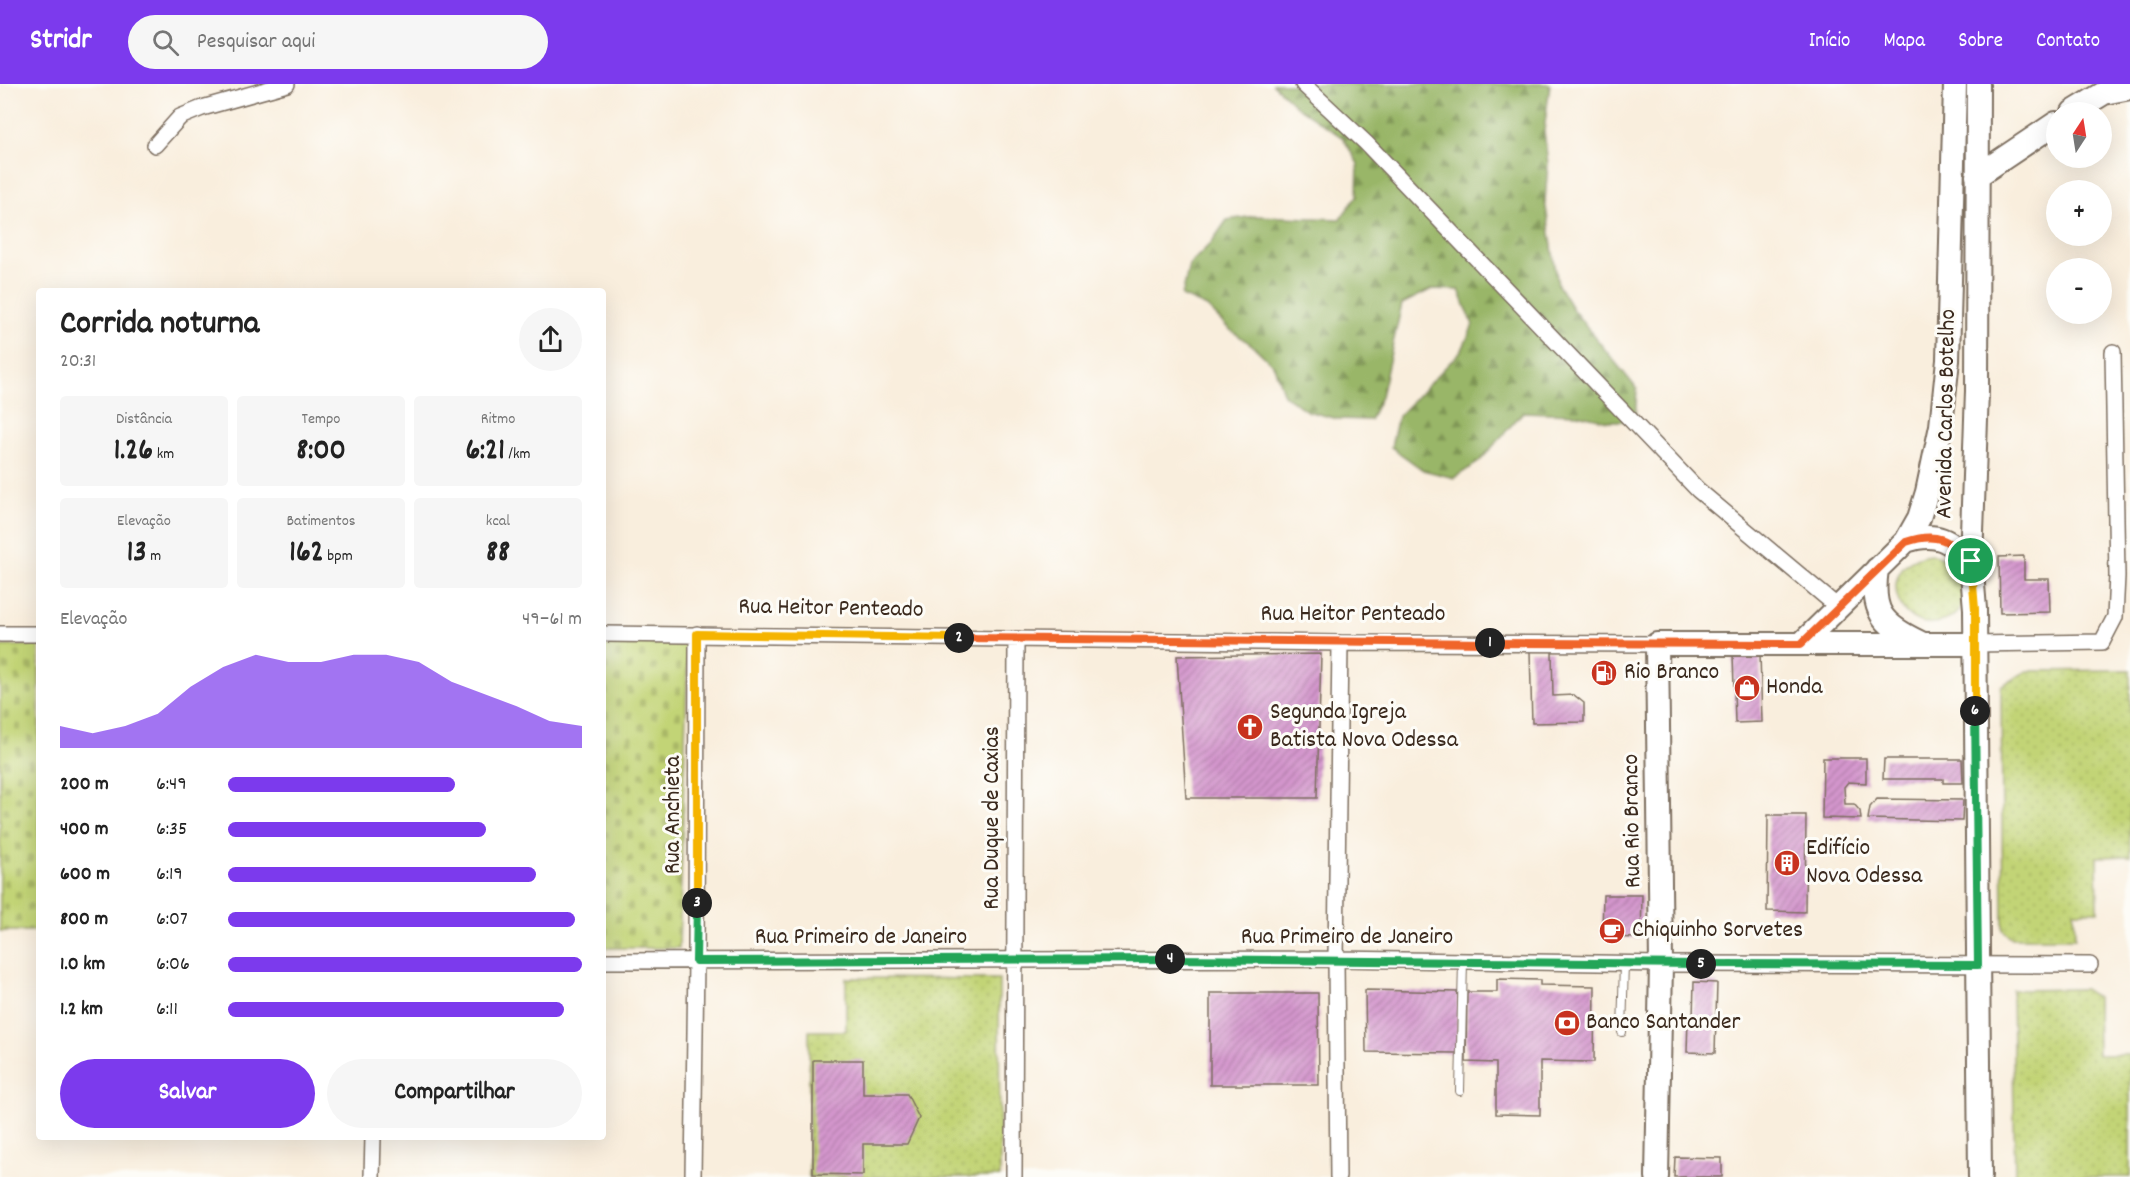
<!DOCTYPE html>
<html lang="pt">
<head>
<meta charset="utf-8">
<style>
  :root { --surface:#fff; --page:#f6f6f6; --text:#222; --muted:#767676; --accent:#7c3aed }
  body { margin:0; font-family:Dekko,sans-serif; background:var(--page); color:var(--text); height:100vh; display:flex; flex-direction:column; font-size:22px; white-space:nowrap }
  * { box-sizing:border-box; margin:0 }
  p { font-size:20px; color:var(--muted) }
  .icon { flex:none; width:33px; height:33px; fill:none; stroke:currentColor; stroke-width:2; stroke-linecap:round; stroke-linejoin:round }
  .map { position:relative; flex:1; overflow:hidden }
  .details { position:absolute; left:36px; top:204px; width:570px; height:852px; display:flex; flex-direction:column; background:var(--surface); border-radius:6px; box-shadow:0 6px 24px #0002 }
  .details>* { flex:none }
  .needle { width:39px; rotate:12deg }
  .controls { position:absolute; left:2046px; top:18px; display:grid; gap:12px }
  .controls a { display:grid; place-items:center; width:66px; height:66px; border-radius:50%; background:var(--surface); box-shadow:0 6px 24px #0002; font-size:30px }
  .pin { position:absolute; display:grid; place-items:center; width:51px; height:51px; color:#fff; margin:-26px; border:3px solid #fff; border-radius:50%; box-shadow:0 2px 6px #0007 }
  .km { position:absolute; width:30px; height:30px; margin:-15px; border-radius:50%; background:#222; color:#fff; font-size:16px; line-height:30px; text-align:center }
  .round { display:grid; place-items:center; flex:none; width:63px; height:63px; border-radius:32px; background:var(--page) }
  .summary { display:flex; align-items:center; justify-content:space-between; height:102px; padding:0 24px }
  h1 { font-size:33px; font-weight:800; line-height:45px }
  .stats { display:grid; grid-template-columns:repeat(3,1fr); gap:9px; height:102px; padding:6px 24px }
  .stats div { display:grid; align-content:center; border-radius:6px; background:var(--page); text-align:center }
  .stats b { font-size:30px; font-weight:800 }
  .stats small { font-size:16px; font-weight:400 }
  .stats p { font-size:16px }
  .chart { height:168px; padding:12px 24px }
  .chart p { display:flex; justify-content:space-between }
  .chart svg { width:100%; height:108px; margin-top:6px; fill:var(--accent); opacity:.7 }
  .cta { display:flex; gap:12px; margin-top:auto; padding:12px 24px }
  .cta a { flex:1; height:69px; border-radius:36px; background:var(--accent); color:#fff; font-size:24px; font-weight:800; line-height:69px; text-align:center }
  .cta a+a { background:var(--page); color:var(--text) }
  ul { padding:0 24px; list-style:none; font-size:20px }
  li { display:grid; grid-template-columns:96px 72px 1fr; align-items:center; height:45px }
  li i { height:15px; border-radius:8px; background:var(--accent) }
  header { display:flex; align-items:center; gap:36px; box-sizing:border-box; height:84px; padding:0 30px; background:var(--accent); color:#fff }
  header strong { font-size:28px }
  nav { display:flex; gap:33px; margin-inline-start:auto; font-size:21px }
  .search { width:420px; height:54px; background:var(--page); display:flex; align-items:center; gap:15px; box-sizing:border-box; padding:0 21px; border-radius:33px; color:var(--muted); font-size:22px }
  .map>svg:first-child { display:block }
  .forest { fill:url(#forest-firs); stroke:#6a7042; stroke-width:1.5 }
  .cemetery { fill:url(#cemetery-stones); stroke:#7e7f4a; stroke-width:1.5 }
  .park { fill:url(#park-dots); stroke:#7e7f4a; stroke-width:1.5 }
  .building { fill:url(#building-hatch) }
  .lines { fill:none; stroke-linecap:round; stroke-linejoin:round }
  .service-casing { stroke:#7e6f61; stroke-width:10 }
  .minor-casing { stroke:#7e6f61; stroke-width:18 }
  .primary-casing { stroke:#7e6f61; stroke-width:26 }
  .service { stroke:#fff; stroke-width:8 }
  .minor { stroke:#fff; stroke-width:15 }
  .primary { stroke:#fff; stroke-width:22 }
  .split-1-casing { stroke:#fff; stroke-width:12 }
  .split-2-casing { stroke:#fff; stroke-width:12 }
  .split-3-casing { stroke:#fff; stroke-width:12 }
  .split-4-casing { stroke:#fff; stroke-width:12 }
  .split-5-casing { stroke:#fff; stroke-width:12 }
  .split-6-casing { stroke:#fff; stroke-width:12 }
  .split-7-casing { stroke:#fff; stroke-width:12 }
  .split-1 { stroke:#f0652b; stroke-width:8 }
  .split-2 { stroke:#f0652b; stroke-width:8 }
  .split-3 { stroke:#f5b400; stroke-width:8 }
  .split-4 { stroke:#22a559; stroke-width:8 }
  .split-5 { stroke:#22a559; stroke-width:8 }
  .split-6 { stroke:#22a559; stroke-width:8 }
  .split-7 { stroke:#f5b400; stroke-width:8 }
  .labels { text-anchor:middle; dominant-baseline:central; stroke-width:6; stroke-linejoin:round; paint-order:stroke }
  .street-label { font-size:24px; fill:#3b2a1e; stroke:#fdfcf7 }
  .poi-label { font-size:24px; fill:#3b2a1e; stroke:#fdfcf7; text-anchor:start }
</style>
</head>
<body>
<header>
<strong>Stridr</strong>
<div class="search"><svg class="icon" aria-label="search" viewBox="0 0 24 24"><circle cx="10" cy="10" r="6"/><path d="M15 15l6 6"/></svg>Pesquisar aqui</div>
<nav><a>Início</a><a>Mapa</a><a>Sobre</a><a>Contato</a></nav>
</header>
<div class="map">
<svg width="2130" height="1093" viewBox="0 0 2130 1093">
  <defs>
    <pattern id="forest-firs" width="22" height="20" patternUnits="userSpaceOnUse" patternTransform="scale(1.5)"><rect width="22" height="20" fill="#99b667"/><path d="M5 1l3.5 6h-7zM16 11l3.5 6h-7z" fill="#7e9454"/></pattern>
    <pattern id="cemetery-stones" width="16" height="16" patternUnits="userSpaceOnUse" patternTransform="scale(1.5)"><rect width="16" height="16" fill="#c2d476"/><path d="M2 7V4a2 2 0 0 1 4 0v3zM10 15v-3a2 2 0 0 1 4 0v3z" fill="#a8b666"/></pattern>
    <pattern id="park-dots" width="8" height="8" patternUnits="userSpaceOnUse" patternTransform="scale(1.5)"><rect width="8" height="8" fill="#c2d476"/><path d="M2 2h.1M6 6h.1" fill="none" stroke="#a8b666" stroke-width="1.8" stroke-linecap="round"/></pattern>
    <pattern id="building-hatch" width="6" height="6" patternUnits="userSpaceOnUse" patternTransform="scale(1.5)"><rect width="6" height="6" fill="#d496cd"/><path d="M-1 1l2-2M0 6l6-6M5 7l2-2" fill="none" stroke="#ad7ba6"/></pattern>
  </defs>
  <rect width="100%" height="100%" fill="#fdfcf7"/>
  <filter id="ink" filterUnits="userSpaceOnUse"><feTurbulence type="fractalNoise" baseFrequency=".0167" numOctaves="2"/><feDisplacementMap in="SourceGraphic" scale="12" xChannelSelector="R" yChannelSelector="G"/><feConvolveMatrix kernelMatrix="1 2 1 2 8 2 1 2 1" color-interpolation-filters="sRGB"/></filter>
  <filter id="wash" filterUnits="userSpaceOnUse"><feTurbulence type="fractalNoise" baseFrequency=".008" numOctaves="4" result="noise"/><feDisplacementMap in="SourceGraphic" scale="24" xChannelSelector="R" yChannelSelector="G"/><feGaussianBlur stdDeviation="1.35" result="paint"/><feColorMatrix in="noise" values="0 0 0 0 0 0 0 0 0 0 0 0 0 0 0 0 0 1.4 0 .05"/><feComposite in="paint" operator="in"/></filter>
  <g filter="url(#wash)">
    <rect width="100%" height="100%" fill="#f9eedd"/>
    <path class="forest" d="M 1273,0 L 1550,0 L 1544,47 L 1548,80 L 1545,117 L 1558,201 L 1573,226 L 1637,305 L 1635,337 L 1608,337 L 1577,330 L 1523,328 L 1479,378 L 1454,394 L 1423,386 L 1391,363 L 1398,332 L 1462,266 L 1473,241 L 1459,206 L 1432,205 L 1402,220 L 1381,312 L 1370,336 L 1338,335 L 1307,327 L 1284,311 L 1274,282 L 1252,261 L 1229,245 L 1207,223 L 1182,212 L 1189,181 L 1211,159 L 1227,136 L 1255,132 L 1340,135 L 1357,112 L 1358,80 L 1343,54 L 1296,22 Z"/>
    <path class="cemetery" d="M 688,557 L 679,864 L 603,864 L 603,558 Z
      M 39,561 L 39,847 L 0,847 L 0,562 Z"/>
    <path class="park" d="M 1931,470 C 1938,473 1946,475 1952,480 C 1964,490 1969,513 1959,526 C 1954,532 1947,537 1940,538 C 1895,550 1873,477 1931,470 Z
      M 2130,586 L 2130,772 L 2097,773 L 2098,827 L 2074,827 L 2075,854 L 2012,854 L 2003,846 L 2001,602 L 2027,587 Z
      M 846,894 L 999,895 L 1000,1093 L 809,1093 L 809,947 L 846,947 Z
      M 2084,905 L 2097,914 L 2098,971 L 2130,971 L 2130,1093 L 2015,1093 L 2012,906 Z"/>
    <g id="blocks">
      <path class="building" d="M 2024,472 L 2024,495 L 2049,495 L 2050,528 L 2000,529 L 1999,473 Z
        M 1530,567 L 1552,567 L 1553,612 L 1574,611 L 1584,619 L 1584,638 L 1532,639 Z
        M 1760,569 L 1762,638 L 1735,639 L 1733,570 Z
        M 1321,570 L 1317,714 L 1186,714 L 1177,572 Z
        M 1823,674 L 1866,674 L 1866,699 L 1848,698 L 1844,703 L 1845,720 L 1854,720 L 1860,727 L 1861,735 L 1822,734 Z
        M 1884,675 L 1962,675 L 1963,699 L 1943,699 L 1943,695 L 1883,695 Z
        M 1877,715 L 1963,716 L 1962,737 L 1868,735 L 1870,723 Z
        M 1768,731 L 1806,731 L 1805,828 L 1767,827 Z
        M 1603,811 L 1642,811 L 1641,854 L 1602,853 Z
        M 1497,895 L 1540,896 L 1540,901 L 1595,902 L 1594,978 L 1540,977 L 1540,1031 L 1496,1030 L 1496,979 L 1466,978 L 1467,908 L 1497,908 Z
        M 1694,898 L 1717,899 L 1715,969 L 1687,968 L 1688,934 L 1693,934 Z
        M 1365,906 L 1458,908 L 1457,969 L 1366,968 Z
        M 1210,909 L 1318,909 L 1319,1001 L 1210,1001 Z
        M 813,976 L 863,976 L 863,1010 L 907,1010 L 919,1034 L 907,1060 L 863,1060 L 863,1091 L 813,1090 Z
        M 1675,1073 L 1722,1074 L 1722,1093 L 1674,1093 Z"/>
    </g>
  </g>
  <g filter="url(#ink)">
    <use href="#blocks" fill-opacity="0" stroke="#7e6f61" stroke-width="1.5"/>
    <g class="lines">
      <defs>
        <path id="service" d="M 1622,948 L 1624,879
          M 1460,1007 L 1463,877"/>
        <path id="minor" d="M 1303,0 L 1366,59 L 1698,406 L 1839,524
          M 155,61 L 180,33 L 202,24 L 287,0
          M 0,550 L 39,550
          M 603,550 L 1340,559 L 1657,560
          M 1974,560 L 2102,558 L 2115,533 L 2117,492 L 2113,268
          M 603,877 L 1336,875 L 1661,880 L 2090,881
          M 372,1093 L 373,1053
          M 693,1093 L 696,877 L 697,550
          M 1014,1093 L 1016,555
          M 1338,1093 L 1336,875 L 1340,559"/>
        <path id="primary" d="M 1978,0 L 1977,307 L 1971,477 L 1975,525 L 1980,1093
          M 2073,28 L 2104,9 L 2130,4
          M 1977,92 L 2056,39
          M 1906,457 C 1937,447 1949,456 1971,477
          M 1877,485 C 1871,527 1881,540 1919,558
          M 1801,560 L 1906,457 L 1919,434 L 1927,408 L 1941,342 L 1948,276 L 1955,0
          M 1657,1093 L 1661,880 L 1657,560 L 1974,560"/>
      </defs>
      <use href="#service" class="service-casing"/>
      <use href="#minor" class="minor-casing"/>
      <use href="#primary" class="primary-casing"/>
      <use href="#service" class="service"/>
      <use href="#minor" class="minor"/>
      <use href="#primary" class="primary"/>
    </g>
  </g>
  <g class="lines" filter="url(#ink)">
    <defs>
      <path id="split-1" d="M 1490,559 L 1801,560 L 1906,458 C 1937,447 1949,456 1971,477"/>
      <path id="split-2" d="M 959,554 L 1490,559"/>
      <path id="split-3" d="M 697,819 L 697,550 L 959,554"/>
      <path id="split-4" d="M 697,819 L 696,877 L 1170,875"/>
      <path id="split-5" d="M 1170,875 L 1701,880"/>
      <path id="split-6" d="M 1701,880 L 1978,881 L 1975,627"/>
      <path id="split-7" d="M 1971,477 L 1975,525 L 1975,627"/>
    </defs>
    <use href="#split-1" class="split-1-casing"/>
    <use href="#split-2" class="split-2-casing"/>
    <use href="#split-3" class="split-3-casing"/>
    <use href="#split-4" class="split-4-casing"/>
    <use href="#split-5" class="split-5-casing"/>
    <use href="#split-6" class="split-6-casing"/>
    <use href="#split-7" class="split-7-casing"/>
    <use href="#split-1" class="split-1"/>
    <use href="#split-2" class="split-2"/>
    <use href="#split-3" class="split-3"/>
    <use href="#split-4" class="split-4"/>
    <use href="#split-5" class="split-5"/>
    <use href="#split-6" class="split-6"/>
    <use href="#split-7" class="split-7"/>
  </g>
  <defs>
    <symbol id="fuel-disc" viewBox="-11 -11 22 22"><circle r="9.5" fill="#c8321e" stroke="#fdfcf7"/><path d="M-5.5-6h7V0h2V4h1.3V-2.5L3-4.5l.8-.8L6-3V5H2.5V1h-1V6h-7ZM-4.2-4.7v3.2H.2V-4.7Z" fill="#fff"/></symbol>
    <symbol id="shop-disc" viewBox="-11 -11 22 22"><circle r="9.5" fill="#c8321e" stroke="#fdfcf7"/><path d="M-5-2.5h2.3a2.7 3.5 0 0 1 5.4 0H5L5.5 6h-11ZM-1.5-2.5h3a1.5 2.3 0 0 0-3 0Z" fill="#fff"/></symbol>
    <symbol id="church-disc" viewBox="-11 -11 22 22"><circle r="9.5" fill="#c8321e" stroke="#fdfcf7"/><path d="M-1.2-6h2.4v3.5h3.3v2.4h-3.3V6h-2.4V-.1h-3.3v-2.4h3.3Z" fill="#fff"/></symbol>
    <symbol id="building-disc" viewBox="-11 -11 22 22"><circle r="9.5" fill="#c8321e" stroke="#fdfcf7"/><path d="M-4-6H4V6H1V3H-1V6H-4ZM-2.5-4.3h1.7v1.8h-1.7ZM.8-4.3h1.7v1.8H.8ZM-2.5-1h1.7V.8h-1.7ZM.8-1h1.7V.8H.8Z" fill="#fff"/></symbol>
    <symbol id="cafe-disc" viewBox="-11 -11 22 22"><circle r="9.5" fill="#c8321e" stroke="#fdfcf7"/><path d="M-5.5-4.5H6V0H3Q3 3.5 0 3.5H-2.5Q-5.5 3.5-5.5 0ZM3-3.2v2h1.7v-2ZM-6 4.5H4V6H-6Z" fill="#fff"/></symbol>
    <symbol id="bank-disc" viewBox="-11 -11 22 22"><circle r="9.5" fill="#c8321e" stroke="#fdfcf7"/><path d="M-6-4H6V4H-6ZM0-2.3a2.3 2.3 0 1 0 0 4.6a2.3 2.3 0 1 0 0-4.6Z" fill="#fff"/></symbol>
  </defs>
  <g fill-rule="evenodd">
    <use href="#fuel-disc" x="1589" y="574" width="30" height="30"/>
    <use href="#shop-disc" x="1732" y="589" width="30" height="30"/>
    <use href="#church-disc" x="1235" y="628" width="30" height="30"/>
    <use href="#building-disc" x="1772" y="764" width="30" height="30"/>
    <use href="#cafe-disc" x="1597" y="832" width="30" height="30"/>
    <use href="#bank-disc" x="1552" y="924" width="30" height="30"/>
  </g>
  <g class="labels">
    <g class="street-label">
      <text transform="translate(1947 330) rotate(-89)">Avenida Carlos Botelho</text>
      <text transform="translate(831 525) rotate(1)">Rua Heitor Penteado</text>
      <text x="1353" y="531">Rua Heitor Penteado</text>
      <text transform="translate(674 731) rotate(-90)">Rua Anchieta</text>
      <text transform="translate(993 734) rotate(-90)">Rua Duque de Caxias</text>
      <text transform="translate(1633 737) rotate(-91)">Rua Rio Branco</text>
      <text x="861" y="854">Rua Primeiro de Janeiro</text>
      <text x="1347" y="854">Rua Primeiro de Janeiro</text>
    </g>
    <g class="poi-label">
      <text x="1624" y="589">Rio Branco</text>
      <text x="1766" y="604">Honda</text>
      <text x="1270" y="629">Segunda Igreja<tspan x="1270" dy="28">Batista Nova Odessa</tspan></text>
      <text x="1806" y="765">Edifício<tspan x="1806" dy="28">Nova Odessa</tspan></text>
      <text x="1632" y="847">Chiquinho Sorvetes</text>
      <text x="1586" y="939">Banco Santander</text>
    </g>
  </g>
</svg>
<div class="controls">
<a><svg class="needle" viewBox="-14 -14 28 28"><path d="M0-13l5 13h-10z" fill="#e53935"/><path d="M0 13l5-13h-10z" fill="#767676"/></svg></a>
<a>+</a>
<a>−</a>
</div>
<div class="pin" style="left:1971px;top:477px;background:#1e9e55"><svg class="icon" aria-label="arrive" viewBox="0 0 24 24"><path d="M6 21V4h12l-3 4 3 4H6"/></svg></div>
<b class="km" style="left:1490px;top:559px">1</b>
<b class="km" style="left:959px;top:554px">2</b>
<b class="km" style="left:697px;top:819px">3</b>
<b class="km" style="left:1170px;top:875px">4</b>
<b class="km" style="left:1701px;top:880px">5</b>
<b class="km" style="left:1975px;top:627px">6</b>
<section class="details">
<div class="summary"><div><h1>Corrida noturna</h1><p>20:31</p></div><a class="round"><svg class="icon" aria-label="share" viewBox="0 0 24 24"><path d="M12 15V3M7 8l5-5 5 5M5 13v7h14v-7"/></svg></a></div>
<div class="stats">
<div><p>Distância</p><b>1.26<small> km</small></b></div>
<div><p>Tempo</p><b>8:00</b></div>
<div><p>Ritmo</p><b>6:21<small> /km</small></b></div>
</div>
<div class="stats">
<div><p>Elevação</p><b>13<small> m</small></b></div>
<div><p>Batimentos</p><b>162<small> bpm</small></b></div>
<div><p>kcal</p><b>88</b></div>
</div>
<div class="chart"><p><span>Elevação</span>49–61 m</p>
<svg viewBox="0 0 160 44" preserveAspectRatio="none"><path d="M0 44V35L10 38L20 35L30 30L40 19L50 11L60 6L70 9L80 9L90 6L100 6L110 9L120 17L130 22L140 27L150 33L160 35V44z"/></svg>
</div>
<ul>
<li><b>200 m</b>6:49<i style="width:64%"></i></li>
<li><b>400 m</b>6:35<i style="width:73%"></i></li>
<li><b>600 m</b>6:19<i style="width:87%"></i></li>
<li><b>800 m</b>6:07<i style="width:98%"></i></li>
<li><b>1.0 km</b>6:06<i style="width:100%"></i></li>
<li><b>1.2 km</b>6:11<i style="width:95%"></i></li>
</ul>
<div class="cta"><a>Salvar</a><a>Compartilhar</a></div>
</section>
</div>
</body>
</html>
